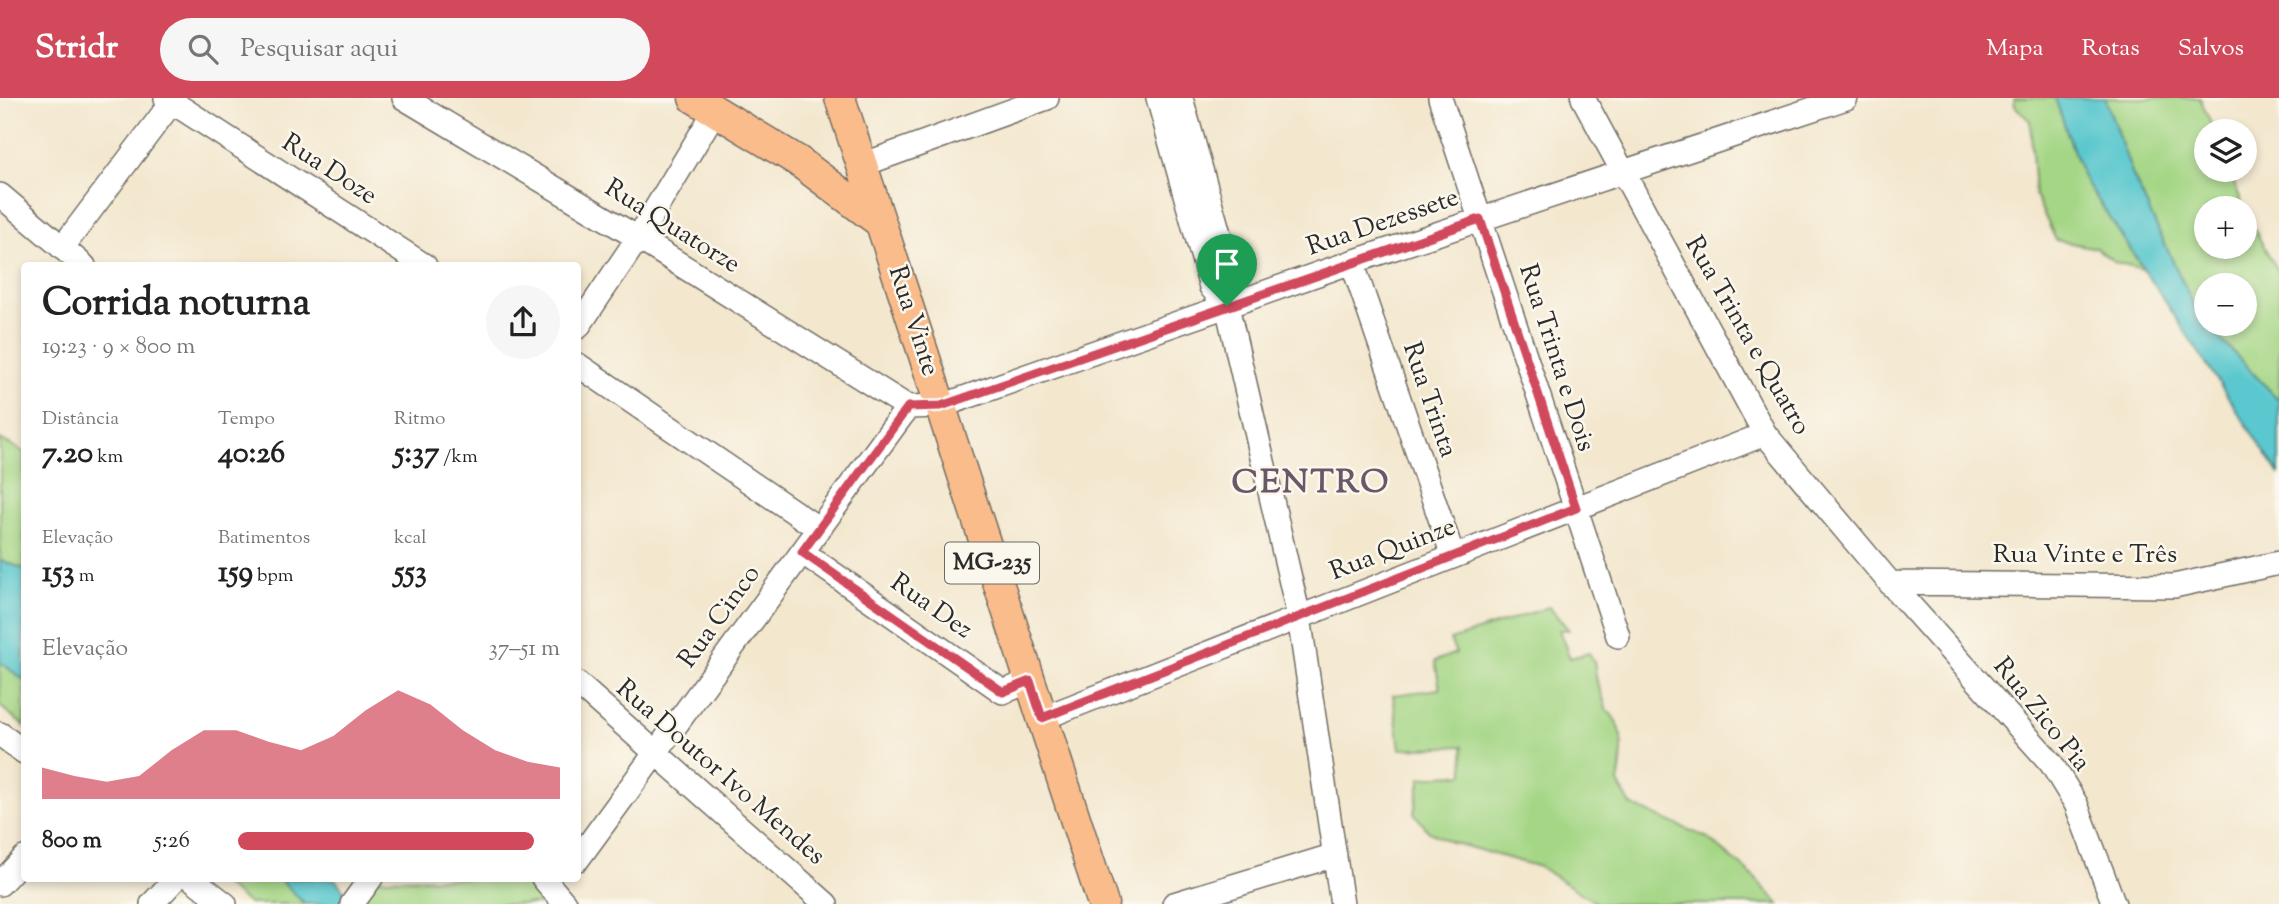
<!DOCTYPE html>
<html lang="pt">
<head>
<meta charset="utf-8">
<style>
  :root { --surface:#fff; --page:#f6f6f6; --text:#222; --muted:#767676; --accent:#d1495b }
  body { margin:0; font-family:"Sorts Mill Goudy",serif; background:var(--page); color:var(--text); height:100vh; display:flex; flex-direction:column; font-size:26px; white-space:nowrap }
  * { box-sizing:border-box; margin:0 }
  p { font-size:23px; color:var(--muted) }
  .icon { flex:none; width:38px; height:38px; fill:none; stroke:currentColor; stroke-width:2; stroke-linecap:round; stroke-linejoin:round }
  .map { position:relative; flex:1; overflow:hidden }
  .side { position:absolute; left:21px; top:164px; width:560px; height:620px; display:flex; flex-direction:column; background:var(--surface); border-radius:7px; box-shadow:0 4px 10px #0003 }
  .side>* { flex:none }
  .buttons { position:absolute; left:2194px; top:21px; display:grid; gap:14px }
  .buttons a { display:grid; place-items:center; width:63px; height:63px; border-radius:50%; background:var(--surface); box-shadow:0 4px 10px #0003; font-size:35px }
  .pin { position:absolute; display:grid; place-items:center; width:60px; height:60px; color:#fff; margin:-72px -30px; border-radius:50% 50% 50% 0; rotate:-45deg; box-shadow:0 0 7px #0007 }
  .pin .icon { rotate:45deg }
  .round { display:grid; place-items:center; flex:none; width:74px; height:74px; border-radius:37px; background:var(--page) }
  .overview { display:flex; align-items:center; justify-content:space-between; height:119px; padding:0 21px }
  h1 { font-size:38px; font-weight:700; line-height:52px }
  .figures { display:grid; grid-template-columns:repeat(3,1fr); gap:10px; height:119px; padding:7px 21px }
  .figures div { display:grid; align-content:center }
  .figures b { font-size:30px; font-weight:700 }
  .figures small { font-size:19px; font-weight:400 }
  .figures p { font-size:19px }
  .chart { height:196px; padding:14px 21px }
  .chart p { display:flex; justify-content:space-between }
  .chart svg { width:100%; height:126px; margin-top:7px; fill:var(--accent); opacity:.7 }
  ul { padding:0 21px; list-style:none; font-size:23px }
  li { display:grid; grid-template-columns:112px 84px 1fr; align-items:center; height:52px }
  li i { height:18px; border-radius:9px; background:var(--accent) }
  header { display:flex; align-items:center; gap:42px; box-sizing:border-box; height:98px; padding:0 35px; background:var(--accent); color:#fff }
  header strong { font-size:33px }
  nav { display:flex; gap:38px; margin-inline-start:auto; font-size:24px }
  .search { width:490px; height:63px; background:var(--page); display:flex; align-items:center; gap:18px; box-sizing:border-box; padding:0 24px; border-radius:38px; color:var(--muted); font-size:26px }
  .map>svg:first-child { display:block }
  .green { fill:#a4d685; stroke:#688058; stroke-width:2; fill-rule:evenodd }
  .water { fill:#5ac8ce; stroke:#427a7c; stroke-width:2 }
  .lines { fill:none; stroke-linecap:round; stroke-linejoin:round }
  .minor-casing { stroke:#716d64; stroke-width:26 }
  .major-casing { stroke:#716d64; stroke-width:33 }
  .minor { stroke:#fff; stroke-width:23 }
  .major { stroke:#fabc8b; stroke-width:30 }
  .route-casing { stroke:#fff; stroke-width:14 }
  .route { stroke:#d1495b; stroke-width:9 }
  .labels { text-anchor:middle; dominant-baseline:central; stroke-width:5; stroke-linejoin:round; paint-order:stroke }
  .shield { fill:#fbf7ec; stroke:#696865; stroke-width:2 }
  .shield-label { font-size:24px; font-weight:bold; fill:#2b2b2b }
  .street-label { font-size:26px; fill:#2b2b2b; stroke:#fbf7ec }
  .district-label { font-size:33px; font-weight:bold; letter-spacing:2px; fill:#695867; stroke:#fbf7ec }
</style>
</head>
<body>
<header>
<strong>Stridr</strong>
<div class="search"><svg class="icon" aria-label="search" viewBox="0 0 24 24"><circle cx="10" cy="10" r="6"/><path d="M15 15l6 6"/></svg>Pesquisar aqui</div>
<nav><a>Mapa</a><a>Rotas</a><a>Salvos</a></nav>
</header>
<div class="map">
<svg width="2279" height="806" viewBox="0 0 2279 806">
  <rect width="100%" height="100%" fill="#fbf7ec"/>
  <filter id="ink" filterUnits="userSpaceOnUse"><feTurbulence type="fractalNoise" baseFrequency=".0143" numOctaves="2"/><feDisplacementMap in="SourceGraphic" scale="14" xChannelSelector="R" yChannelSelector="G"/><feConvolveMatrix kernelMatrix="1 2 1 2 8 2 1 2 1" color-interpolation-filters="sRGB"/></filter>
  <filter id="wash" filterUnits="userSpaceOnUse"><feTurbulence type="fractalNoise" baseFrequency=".00686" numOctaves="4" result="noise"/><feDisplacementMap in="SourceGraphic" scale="28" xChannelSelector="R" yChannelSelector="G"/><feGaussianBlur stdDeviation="1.57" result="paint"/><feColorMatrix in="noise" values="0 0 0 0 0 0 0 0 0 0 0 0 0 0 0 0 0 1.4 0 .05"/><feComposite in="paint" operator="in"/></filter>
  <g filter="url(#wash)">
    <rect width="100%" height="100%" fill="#f3e7ce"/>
    <path class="green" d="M 2014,0 L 2055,0 L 2083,79 L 2143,171 L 2115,164 L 2096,150 L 2056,142 L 2035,97 L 2030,23 L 2015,8 Z
      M 2105,0 L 2200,0 L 2214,33 L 2207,33 L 2207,72 L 2229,72 L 2244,110 L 2207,110 L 2207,149 L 2245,149 L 2245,115 L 2279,175 L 2279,302 L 2199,219 L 2133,78 ZM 2207,187 L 2245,187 L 2245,226 L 2207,226 Z
      M 0,341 L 24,354 L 24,471 L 0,462 Z
      M 1549,509 L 1569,532 L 1559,532 L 1570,560 L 1589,555 C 1597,567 1594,571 1597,583 C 1599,593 1605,600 1606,611 C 1627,629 1623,659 1618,685 L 1631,707 L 1708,740 L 1751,776 L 1779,806 L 1598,806 L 1540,769 L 1451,744 L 1429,734 L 1414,715 L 1421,680 L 1464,676 L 1463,648 L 1400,651 L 1393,597 L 1440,591 L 1435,563 L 1456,555 L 1450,542 Z
      M 0,564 L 24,582 L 24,628 L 0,608 Z
      M 533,780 L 557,806 L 354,806 L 373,781 Z
      M 217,781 L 279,781 L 305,806 L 249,806 Z"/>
    <path class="water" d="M 2055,0 L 2105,0 L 2133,78 L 2199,219 L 2279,302 L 2279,376 L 2083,79 Z
      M 0,462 L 24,471 L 24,582 L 0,564 Z
      M 280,781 L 335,781 L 354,806 L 305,806 Z"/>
  </g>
  <g filter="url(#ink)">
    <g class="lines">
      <defs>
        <path id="minor" d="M 166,0 L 425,168
          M 404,0 L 638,140 L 908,309
          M 1158,0 L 1211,189 L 1227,208
          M 1181,0 L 1232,182 L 1227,208 L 1299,519 L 1342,806
          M 1440,0 L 1618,538
          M 1583,0 L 1765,336 L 1890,485 L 2051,665 L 2076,706 L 2114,806
          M 862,67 L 1047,0
          M 0,97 L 84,168
          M 62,150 L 175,0
          M 1352,164 L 1453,458
          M 578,229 L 638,140 L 715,13
          M 578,267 L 819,431
          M 908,309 L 941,308 L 1352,164 L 1846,0
          M 802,454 L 1003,594 L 1030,583
          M 1890,485 L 2174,488 L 2279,465
          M 578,586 L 826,806
          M 1043,620 L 1765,336
          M 0,636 L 24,654
          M 578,761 L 908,309
          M 191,780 L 225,806
          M 543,780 L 565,806
          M 0,786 L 24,760
          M 152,806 L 176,780
          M 352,806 L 371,780
          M 1174,806 L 1335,757"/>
        <path id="major" d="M 694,0 L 798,63 L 881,125
          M 840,0 L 1103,806"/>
      </defs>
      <use href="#minor" class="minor-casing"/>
      <use href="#major" class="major-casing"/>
      <use href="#minor" class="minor"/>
      <use href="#major" class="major"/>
    </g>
  </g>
  <g class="lines" filter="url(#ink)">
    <defs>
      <path id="route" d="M 1480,121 L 1576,410 L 1042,620 L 1030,583 L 1003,594 L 802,454 L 908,309 L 941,308 Z"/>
    </defs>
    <use href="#route" class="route-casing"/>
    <use href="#route" class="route"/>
  </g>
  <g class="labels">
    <rect class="shield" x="945" y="444.5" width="94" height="41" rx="5"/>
    <g class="shield-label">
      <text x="992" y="465">MG-235</text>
    </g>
    <g class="street-label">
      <text transform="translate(329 72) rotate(33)">Rua Doze</text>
      <text transform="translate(1383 125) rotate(-19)">Rua Dezessete</text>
      <text transform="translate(672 129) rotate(32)">Rua Quatorze</text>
      <text transform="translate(913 223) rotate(72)">Rua Vinte</text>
      <text transform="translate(1747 238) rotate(60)">Rua Trinta e Quatro</text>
      <text transform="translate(1556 260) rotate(72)">Rua Trinta e Dois</text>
      <text transform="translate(1429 302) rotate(71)">Rua Trinta</text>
      <text transform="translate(1393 452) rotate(-21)">Rua Quinze</text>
      <text x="2085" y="457">Rua Vinte e Três</text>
      <text transform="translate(931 509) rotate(35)">Rua Dez</text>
      <text transform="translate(720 519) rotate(-54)">Rua Cinco</text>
      <text transform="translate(2041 617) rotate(51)">Rua Zico Pia</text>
      <text transform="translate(720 675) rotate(41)">Rua Doutor Ivo Mendes</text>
    </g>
    <g class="district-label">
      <text x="1311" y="386">CENTRO</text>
    </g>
  </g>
</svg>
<div class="buttons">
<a><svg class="icon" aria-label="layers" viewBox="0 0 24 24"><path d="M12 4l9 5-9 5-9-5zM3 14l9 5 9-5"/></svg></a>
<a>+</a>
<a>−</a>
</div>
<div class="pin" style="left:1227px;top:208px;background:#1e9e55"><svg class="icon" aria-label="arrive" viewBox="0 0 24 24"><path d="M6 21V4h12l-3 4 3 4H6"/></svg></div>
<section class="side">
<div class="overview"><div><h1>Corrida noturna</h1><p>19:23 · 9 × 800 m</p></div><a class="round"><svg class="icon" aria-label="share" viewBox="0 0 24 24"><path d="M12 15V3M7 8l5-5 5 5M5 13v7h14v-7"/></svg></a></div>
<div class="figures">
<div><p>Distância</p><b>7.20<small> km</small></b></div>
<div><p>Tempo</p><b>40:26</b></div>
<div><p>Ritmo</p><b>5:37<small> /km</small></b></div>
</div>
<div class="figures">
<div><p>Elevação</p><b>153<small> m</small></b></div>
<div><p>Batimentos</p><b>159<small> bpm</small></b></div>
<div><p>kcal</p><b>553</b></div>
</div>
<div class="chart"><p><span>Elevação</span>37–51 m</p>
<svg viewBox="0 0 160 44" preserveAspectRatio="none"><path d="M0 44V33L10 36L20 38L30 36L40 27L50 20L60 20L70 24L80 27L90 22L100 13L110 6L120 11L130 20L140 27L150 31L160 33V44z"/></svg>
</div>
<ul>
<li><b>800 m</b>5:26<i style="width:92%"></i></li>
</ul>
</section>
</div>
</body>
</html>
